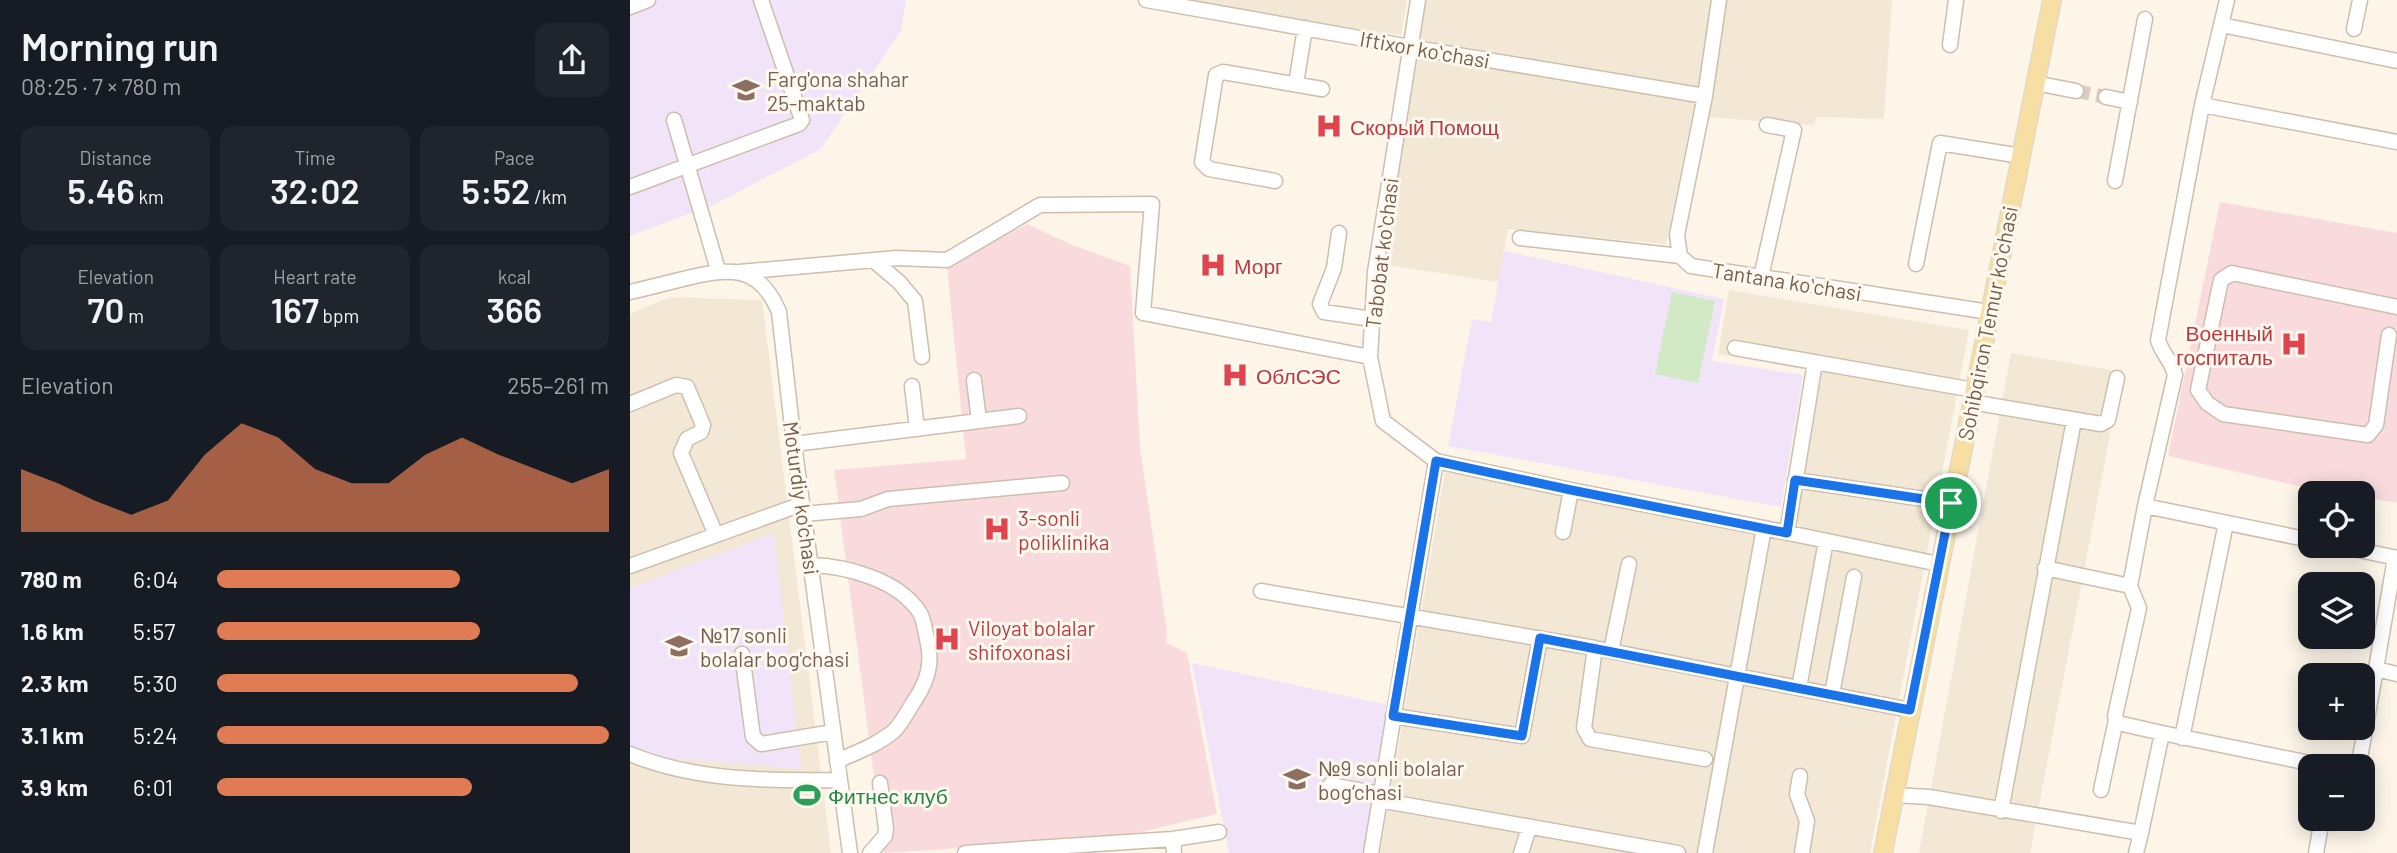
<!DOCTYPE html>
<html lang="en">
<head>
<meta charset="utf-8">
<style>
  :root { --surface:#171b24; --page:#20242c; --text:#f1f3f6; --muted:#9ea1a6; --accent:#e07c53 }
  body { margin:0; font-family:Barlow,sans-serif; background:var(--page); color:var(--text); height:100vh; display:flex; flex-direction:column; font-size:26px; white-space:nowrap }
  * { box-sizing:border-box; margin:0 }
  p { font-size:23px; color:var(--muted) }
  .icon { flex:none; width:38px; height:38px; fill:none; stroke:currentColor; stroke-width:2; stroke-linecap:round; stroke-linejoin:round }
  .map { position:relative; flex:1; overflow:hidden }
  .details { display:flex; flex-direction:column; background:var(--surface); width:630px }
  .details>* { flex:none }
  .buttons { position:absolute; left:1668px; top:481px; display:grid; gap:14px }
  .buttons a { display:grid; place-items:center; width:77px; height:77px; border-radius:14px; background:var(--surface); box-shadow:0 4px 18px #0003; font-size:35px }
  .pin { position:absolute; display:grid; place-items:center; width:60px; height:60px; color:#fff; margin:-30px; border:4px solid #fff; border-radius:50%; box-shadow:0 2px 7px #0007 }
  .round { display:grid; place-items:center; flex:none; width:74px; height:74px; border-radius:14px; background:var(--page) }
  .headline { display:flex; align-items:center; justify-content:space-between; height:119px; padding:0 21px }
  h1 { font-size:38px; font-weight:600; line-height:52px }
  .stats { display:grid; grid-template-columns:repeat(3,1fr); gap:10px; height:119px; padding:7px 21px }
  .stats div { display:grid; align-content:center; border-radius:14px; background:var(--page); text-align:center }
  .stats b { font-size:35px; font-weight:600 }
  .stats small { font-size:19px; font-weight:400 }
  .stats p { font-size:19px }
  .chart { height:196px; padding:14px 21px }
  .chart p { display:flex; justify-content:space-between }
  .chart svg { width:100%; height:126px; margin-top:7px; fill:var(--accent); opacity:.7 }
  ul { padding:0 21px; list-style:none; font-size:23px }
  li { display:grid; grid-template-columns:112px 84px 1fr; align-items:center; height:52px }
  li i { height:18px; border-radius:9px; background:var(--accent) }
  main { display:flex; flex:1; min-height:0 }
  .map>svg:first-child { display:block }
  .residential { fill:#f3e8d6 }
  .education { fill:#f2e4f8 }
  .medical { fill:#f9dbdd }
  .green { fill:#d2e9c6 }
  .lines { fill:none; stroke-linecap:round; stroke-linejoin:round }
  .minor-tunnel { stroke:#dacfc1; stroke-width:14; stroke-dasharray:14 7; stroke-linecap:butt }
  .minor-casing { stroke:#cdbeae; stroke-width:17 }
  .major-casing { stroke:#dbd5d1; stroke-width:20 }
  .minor { stroke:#fff; stroke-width:14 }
  .major { stroke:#f7dea3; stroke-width:18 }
  .route-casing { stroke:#fff; stroke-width:14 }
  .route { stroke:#1a73e8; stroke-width:9 }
  .labels { text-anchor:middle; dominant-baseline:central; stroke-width:6; stroke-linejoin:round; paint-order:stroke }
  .street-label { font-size:21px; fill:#755e4d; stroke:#fef9ee }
  .education-label { font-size:21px; fill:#785e54; stroke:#fef9ee; text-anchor:start }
  .health-label { font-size:21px; fill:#be3a42; stroke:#fef9ee; text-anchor:start }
  .leisure-label { font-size:21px; fill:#27864d; stroke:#fef9ee; text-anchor:start }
</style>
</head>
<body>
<main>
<section class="details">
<div class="headline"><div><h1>Morning run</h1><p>08:25 · 7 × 780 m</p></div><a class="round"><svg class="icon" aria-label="share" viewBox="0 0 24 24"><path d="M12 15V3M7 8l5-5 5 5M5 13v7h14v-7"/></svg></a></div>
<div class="stats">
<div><p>Distance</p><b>5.46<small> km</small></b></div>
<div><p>Time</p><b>32:02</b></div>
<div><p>Pace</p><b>5:52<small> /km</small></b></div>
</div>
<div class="stats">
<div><p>Elevation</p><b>70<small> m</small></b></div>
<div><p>Heart rate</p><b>167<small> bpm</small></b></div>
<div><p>kcal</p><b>366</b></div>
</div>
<div class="chart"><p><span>Elevation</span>255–261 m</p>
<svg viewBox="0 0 160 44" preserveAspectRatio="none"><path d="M0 44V22L10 27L20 33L30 38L40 33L50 17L60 6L70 11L80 22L90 27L100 27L110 17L120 11L130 17L140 22L150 27L160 22V44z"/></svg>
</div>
<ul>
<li><b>780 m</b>6:04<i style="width:62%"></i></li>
<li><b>1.6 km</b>5:57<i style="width:67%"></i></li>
<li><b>2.3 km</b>5:30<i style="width:92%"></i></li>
<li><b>3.1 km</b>5:24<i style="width:100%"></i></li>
<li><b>3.9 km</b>6:01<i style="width:65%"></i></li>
</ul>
</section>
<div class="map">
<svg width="1767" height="853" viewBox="0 0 1767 853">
  <rect width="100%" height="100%" fill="#fcf5e8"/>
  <path class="residential" d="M 519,0 L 777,0 L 771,35 Z
    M 792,0 L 1262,0 L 1254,119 L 1186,117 L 1184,125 L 1062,116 L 1036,244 L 878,229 L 868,286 L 868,282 L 751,264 Z
    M 1099,290 L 1339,330 L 1240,853 L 750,853 L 815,472 L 1148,538 L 1178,370 L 1088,354 Z
    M 40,297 L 132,300 L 201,853 L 0,853 L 0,314 Z
    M 1381,353 L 1492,372 L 1400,853 L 1289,853 Z"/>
  <path class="education" d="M 0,0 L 276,0 L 271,31 L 191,149 L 85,204 L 0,236 Z
    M 874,251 L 1094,299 L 1082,361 L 1173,375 L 1151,507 L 818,446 L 842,319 L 861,322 Z
    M 144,533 L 171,769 L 15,756 L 0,747 L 0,588 Z
    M 562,663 L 763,706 L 735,853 L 599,853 Z"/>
  <path class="medical" d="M 1590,202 L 1767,233 L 1767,503 L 1733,497 L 1732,494 L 1706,493 L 1685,490 L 1538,456 Z
    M 397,224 L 442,245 L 500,266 L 510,448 L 537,632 L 536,643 L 557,653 L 587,814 L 485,838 L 254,853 L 204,470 L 336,459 L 317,267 Z"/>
  <path class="green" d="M 1042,292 L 1085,301 L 1068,383 L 1025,374 Z"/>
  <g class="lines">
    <path class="minor-tunnel" d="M 1446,91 L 1476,97"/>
    <defs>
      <path id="minor" d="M 516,0 L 780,47 L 1075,96
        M 788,0 L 745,272 L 740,357 L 753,421 L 806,461 L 941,490
        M 1089,0 L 1075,96 L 1047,235 L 1050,256 L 1061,266 L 1359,312
        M 1597,0 L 1572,105 L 1767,142
        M 0,7 L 18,0
        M 1592,25 L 1767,61
        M 1724,29 L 1730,0
        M 1320,45 L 1326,0
        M 1405,83 L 1446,91
        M 666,84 L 675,28
        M 1476,97 L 1500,102
        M 44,120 L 88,270
        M 645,181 L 579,169 L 572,162 L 586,75 L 593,72 L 692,89
        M 1485,181 L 1515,19
        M 0,187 L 169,124 L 172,120 L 131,0
        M 709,233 L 704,268 L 690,304 L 694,312 L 742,319
        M 890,238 L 1050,256
        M 243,260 L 269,282 L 285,301 L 292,357
        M 1286,264 L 1310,143 L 1391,156
        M 109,272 L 267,258 L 317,260 L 410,205 L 522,204 L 513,313 L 740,357
        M 1131,277 L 1164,130 L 1137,125
        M 0,292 C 18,288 36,283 53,279 C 97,268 129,263 149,312 L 164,444 L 220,853
        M 1759,335 L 1746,425 L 1738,435 L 1593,414 L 1577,403 L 1568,390 L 1591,280 L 1602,273 L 1767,307
        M 1105,348 L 1344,390
        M 344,380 L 349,421
        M 282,386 L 287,429
        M 1341,402 L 1471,424 L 1478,420 L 1487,378
        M 0,404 L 46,385 L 57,387 L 73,425 L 71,432 L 57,439 L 51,453 L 86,535
        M 164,444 L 389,416
        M 1165,480 L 1321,503
        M 1515,506 L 1545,375 C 1542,361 1532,354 1528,340 L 1572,105
        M 173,514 L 231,509 L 258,499 L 432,483
        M 933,532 L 941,490 L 1134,528
        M 1157,533 L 1185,362
        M 1709,546 L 1767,558
        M 180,565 C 217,566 269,580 290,613 C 294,620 295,631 297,639 C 303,662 298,680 285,700 C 278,710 272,723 264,731 C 247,745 227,752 207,761
        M 0,566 L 172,504
        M 1415,568 L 1500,586
        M 631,591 L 965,648 L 1280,710
        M 965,648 L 954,728 L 960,739 L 1075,759
        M 981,651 L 999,564
        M 112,654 L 123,737 L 131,744 L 203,732
        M 1746,669 L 1765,558
        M 1169,688 L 1196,541
        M 1202,694 L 1224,577
        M 763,716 L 892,736 L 910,638
        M 1532,733 L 1488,723 L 1485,716 L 1509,608 L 1500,586 L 1515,506 L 1680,540
        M 1552,738 L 1596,523
        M 0,754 C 65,781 140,781 210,780
        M 1726,766 L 1731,752 L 1746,669 L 1767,674
        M 1170,776 L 1167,794 L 1177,821 L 1172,853
        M 700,785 L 750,794
        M 1471,790 L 1486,720
        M 1263,795 L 1299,797 L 1511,833 L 1532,733 L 1694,766
        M 749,800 L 1048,853
        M 1371,811 L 1444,420
        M 543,839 L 589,832
        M 240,853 L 255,836 L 256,829 L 250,783
        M 335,853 L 405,848
        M 405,853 L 405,848 L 543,839 L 544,853
        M 741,853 L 806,461
        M 891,853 L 899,828
        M 1075,853 L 1134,528 L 1309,564
        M 1506,853 L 1511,833
        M 1686,853 L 1692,819"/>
      <path id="major" d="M 1253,853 L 1422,0"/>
    </defs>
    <use href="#minor" class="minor-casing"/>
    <use href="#major" class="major-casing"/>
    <use href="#minor" class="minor"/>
    <use href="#major" class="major"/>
  </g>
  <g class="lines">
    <defs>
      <path id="route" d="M 806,461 L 941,490 L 1157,533 L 1165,480 L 1321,503 L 1280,710 L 910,638 L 892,736 L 763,716 Z"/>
    </defs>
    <use href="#route" class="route-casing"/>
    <use href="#route" class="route"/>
  </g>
  <defs>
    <symbol id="school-bare" viewBox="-9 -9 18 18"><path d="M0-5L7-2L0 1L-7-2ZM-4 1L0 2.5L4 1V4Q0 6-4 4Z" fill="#8d6e63" stroke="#fef9ee" stroke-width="2.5" paint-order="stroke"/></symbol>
    <symbol id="hospital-bare" viewBox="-9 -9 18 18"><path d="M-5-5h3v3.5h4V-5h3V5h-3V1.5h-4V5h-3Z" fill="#e0444e" stroke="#fef9ee" stroke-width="2.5" paint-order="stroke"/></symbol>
    <symbol id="stadium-bare" viewBox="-9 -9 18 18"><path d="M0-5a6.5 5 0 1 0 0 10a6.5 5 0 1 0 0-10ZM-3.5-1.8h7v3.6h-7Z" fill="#2e9e5b" stroke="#fef9ee" stroke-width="2.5" paint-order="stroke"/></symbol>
  </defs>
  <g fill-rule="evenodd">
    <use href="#school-bare" x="97" y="71" width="38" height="38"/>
    <use href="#hospital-bare" x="680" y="107" width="38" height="38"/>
    <use href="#hospital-bare" x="564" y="246" width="38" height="38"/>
    <use href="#hospital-bare" x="1645" y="325" width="38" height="38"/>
    <use href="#hospital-bare" x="586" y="356" width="38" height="38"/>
    <use href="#hospital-bare" x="348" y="510" width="38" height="38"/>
    <use href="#hospital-bare" x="298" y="620" width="38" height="38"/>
    <use href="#school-bare" x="30" y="627" width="38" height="38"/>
    <use href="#school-bare" x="648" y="760" width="38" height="38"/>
    <use href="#stadium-bare" x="158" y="776" width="38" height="38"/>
  </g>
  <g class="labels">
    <g class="street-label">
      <text transform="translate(795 49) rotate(10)">Iftixor koʻchasi</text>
      <text transform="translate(751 253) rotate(-83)">Tabobat koʻchasi</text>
      <text transform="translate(1157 281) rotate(9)">Tantana koʻchasi</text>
      <text transform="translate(1357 323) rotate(-79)">Sohibqiron Temur koʻchasi</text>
      <text transform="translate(172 498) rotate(82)">Moturdiy ko'chasi</text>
    </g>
    <g class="education-label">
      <text x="137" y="78">Farg'ona shahar<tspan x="137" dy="24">25-maktab</tspan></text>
      <text x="70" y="634">№17 sonli<tspan x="70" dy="24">bolalar bog'chasi</tspan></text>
      <text x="688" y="767">№9 sonli bolalar<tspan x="688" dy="24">bog‘chasi</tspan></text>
    </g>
    <g class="health-label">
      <text x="720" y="126">Скорый Помощ</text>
      <text x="604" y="265">Морг</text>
      <text x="1643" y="332" text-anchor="end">Военный<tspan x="1643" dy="24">госпиталь</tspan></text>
      <text x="626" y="375">ОблСЭС</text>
      <text x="388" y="517">3-sonli<tspan x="388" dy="24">poliklinika</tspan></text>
      <text x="338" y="627">Viloyat bolalar<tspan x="338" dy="24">shifoxonasi</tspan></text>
    </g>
    <g class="leisure-label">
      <text x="198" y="795">Фитнес клуб</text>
    </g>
  </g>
</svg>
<div class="buttons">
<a><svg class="icon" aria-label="locate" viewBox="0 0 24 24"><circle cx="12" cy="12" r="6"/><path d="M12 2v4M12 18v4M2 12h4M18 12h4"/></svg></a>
<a><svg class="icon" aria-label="layers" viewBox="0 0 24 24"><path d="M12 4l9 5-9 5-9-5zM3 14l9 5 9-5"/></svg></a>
<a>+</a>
<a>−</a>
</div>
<div class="pin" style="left:1321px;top:503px;background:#1e9e55"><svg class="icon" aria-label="arrive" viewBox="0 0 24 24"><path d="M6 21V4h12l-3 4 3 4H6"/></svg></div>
</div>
</main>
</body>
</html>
